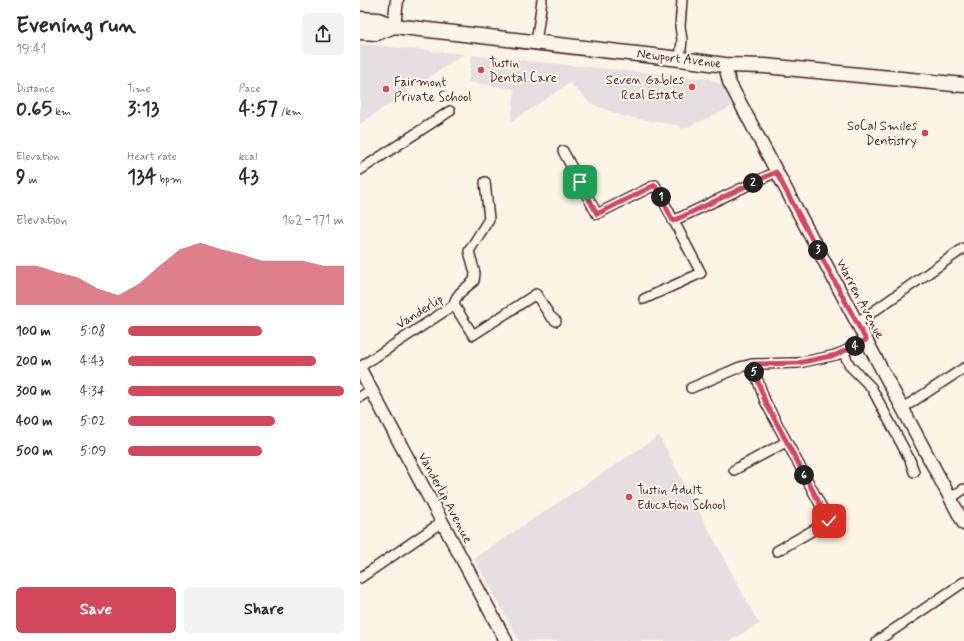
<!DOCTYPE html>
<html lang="en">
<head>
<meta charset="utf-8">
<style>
  :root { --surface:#fff; --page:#f2f2f3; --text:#2b2b33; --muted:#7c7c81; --accent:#d1495b }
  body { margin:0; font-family:Mynerve,sans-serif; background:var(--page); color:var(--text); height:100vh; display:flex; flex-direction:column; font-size:15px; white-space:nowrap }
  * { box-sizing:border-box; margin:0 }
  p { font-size:13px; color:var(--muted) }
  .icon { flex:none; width:22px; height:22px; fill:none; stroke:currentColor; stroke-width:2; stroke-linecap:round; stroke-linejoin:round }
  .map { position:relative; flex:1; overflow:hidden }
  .details { display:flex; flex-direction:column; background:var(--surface); width:360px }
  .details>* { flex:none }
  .pin { position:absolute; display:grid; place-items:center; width:34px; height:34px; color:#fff; margin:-17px; border-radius:8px; box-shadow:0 2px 6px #0006 }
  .km { position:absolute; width:20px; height:20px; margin:-10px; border-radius:50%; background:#222; color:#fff; font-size:11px; line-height:20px; text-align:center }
  .round { display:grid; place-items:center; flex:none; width:42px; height:42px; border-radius:6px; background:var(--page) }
  .head { display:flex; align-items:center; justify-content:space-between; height:68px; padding:0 16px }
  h1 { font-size:22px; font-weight:700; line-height:30px }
  .metrics { display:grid; grid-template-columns:repeat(3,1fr); gap:6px; height:68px; padding:4px 16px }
  .metrics div { display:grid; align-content:center }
  .metrics b { font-size:20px; font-weight:700 }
  .metrics small { font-size:11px; font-weight:400 }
  .metrics p { font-size:11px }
  .chart { height:112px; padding:8px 16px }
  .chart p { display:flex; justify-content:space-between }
  .chart svg { width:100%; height:72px; margin-top:4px; fill:var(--accent); opacity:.7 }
  .cta { display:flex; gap:8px; margin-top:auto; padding:8px 16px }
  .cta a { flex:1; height:46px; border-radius:6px; background:var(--accent); color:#fff; font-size:16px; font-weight:700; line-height:46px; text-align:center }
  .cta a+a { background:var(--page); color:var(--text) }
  ul { padding:0 16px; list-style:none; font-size:13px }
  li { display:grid; grid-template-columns:64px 48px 1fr; align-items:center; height:30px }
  li i { height:10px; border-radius:5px; background:var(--accent) }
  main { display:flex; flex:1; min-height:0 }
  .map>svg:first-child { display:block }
  .built { fill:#e5dfe2 }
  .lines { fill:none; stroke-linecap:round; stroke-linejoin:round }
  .street-casing { stroke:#4a1f2b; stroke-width:12 }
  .secondary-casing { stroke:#4a1f2b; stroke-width:15 }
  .primary-casing { stroke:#4a1f2b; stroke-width:17 }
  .street { stroke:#fcf5e5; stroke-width:9 }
  .secondary { stroke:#fcf5e5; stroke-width:12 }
  .primary { stroke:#fcf5e5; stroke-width:14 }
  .route-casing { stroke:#fff; stroke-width:8 }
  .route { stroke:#d1495b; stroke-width:5 }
  .poi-dot { fill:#d1495b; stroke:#fcf5e5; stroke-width:1.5 }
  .labels { text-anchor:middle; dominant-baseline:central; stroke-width:4; stroke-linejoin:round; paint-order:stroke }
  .street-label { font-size:13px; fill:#4a1f2b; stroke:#fcf5e5 }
  .poi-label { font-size:13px; fill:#4a1f2b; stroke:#fcf5e5; text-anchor:start }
</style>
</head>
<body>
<main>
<section class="details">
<div class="head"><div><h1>Evening run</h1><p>19:41</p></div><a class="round"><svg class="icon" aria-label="share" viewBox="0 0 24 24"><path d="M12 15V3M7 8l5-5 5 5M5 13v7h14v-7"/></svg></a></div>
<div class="metrics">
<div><p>Distance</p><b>0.65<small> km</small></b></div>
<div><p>Time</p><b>3:13</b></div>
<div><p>Pace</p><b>4:57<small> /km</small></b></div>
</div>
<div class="metrics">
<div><p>Elevation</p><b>9<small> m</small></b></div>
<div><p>Heart rate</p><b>134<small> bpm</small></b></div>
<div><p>kcal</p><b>43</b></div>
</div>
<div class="chart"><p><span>Elevation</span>162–171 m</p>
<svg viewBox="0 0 160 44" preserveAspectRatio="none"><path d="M0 44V20L10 20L20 24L30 27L40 34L50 38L60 31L70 20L80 10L90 6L100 10L110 13L120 17L130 17L140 17L150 20L160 20V44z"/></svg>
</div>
<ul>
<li><b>100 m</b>5:08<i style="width:62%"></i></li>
<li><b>200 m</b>4:43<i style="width:87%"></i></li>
<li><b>300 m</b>4:34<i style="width:100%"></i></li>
<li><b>400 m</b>5:02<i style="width:68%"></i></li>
<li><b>500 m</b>5:09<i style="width:62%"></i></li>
</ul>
<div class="cta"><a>Save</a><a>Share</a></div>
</section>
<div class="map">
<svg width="604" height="641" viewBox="0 0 604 641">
  <rect width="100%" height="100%" fill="#fcf5e5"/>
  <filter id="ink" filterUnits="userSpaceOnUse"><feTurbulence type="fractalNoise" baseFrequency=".025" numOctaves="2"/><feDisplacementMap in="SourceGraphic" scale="8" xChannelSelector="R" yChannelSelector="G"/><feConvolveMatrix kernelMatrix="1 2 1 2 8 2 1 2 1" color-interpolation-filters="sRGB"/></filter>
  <g filter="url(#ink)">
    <path class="built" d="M 0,44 L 104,54 L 0,124 Z
      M 112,55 L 349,79 L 361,84 L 373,106 L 322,130 L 320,126 L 262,116 L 230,103 L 210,83 L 151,122 L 155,89 L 108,82 Z
      M 299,436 L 399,624 L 370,641 L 159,641 L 114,558 Z"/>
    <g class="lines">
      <defs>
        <path id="street" d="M 176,43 L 182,0
          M 320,59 L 322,40 L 320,26 L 322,0
          M 203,151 L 237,214 L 295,185 L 341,273 L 284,299
          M 0,170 L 90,111
          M 313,221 L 416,172
          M 94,305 L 113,335 L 176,294 L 190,316 L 196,321
          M 94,305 C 95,294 106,288 114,281 L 115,273 L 109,251 L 129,219 L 125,182
          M 497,323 L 604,248
          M 483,352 L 490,366 L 511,387 L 550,460 L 554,472
          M 392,364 L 405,401 L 469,521 L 417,551
          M 0,367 L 94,305
          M 331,388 L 380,367 L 392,364 L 438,363 L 476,355 L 483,352 L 506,340
          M 0,397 L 11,390
          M 543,408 L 604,368
          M 374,470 L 426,442
          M 591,498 L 604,489
          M 0,578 L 82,522
          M 517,641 L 604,582"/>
        <path id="secondary" d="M 34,26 L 37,0
          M 365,65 L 369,82 L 604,524
          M 0,369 L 146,641"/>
        <path id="primary" d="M 0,19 L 18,20 L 34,26 L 320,59 L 365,65 L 405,66 L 604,85
          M 0,32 L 17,33 L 34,26"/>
      </defs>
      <use href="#street" class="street-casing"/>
      <use href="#secondary" class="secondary-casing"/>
      <use href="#primary" class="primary-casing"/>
      <use href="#street" class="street"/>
      <use href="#secondary" class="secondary"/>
      <use href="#primary" class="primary"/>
    </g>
  </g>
  <g class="lines" filter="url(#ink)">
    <defs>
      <path id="route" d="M 220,182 L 237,214 L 295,185 L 313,221 L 416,172 L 506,340 L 476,355 L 438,363 L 392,364 L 405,401 L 469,521"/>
    </defs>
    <use href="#route" class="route-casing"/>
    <use href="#route" class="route"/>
  </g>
  <g class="poi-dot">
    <circle cx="121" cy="70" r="4"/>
    <circle cx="332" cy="87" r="4"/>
    <circle cx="26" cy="89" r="4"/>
    <circle cx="565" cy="133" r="4"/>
    <circle cx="269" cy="497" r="4"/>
  </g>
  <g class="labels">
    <g class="street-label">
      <text transform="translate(319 59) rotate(7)">Newport Avenue</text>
      <text transform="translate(500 299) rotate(62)">Warren Avenue</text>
      <text transform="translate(60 312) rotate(-32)">Vanderlip</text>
      <text transform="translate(85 498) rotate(62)">Vanderlip Avenue</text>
    </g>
    <g class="poi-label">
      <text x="129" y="63">Tustin<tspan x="129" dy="15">Dental Care</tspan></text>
      <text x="324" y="80" text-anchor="end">Seven Gables<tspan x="324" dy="15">Real Estate</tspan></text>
      <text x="34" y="82">Fairmont<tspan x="34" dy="15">Private School</tspan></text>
      <text x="557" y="126" text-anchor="end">SoCal Smiles<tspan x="557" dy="15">Dentistry</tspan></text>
      <text x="277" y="490">Tustin Adult<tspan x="277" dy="15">Education School</tspan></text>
    </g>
  </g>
</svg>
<div class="pin" style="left:220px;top:182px;background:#1e9e55"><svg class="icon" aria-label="arrive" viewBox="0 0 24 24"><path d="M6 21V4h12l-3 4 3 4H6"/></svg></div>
<div class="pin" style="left:469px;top:521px;background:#d93025"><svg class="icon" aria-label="check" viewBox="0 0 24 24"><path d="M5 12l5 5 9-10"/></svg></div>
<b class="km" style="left:301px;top:197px">1</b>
<b class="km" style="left:393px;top:183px">2</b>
<b class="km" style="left:458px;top:250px">3</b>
<b class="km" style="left:495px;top:346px">4</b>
<b class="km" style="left:394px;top:372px">5</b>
<b class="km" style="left:444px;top:475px">6</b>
</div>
</main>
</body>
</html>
